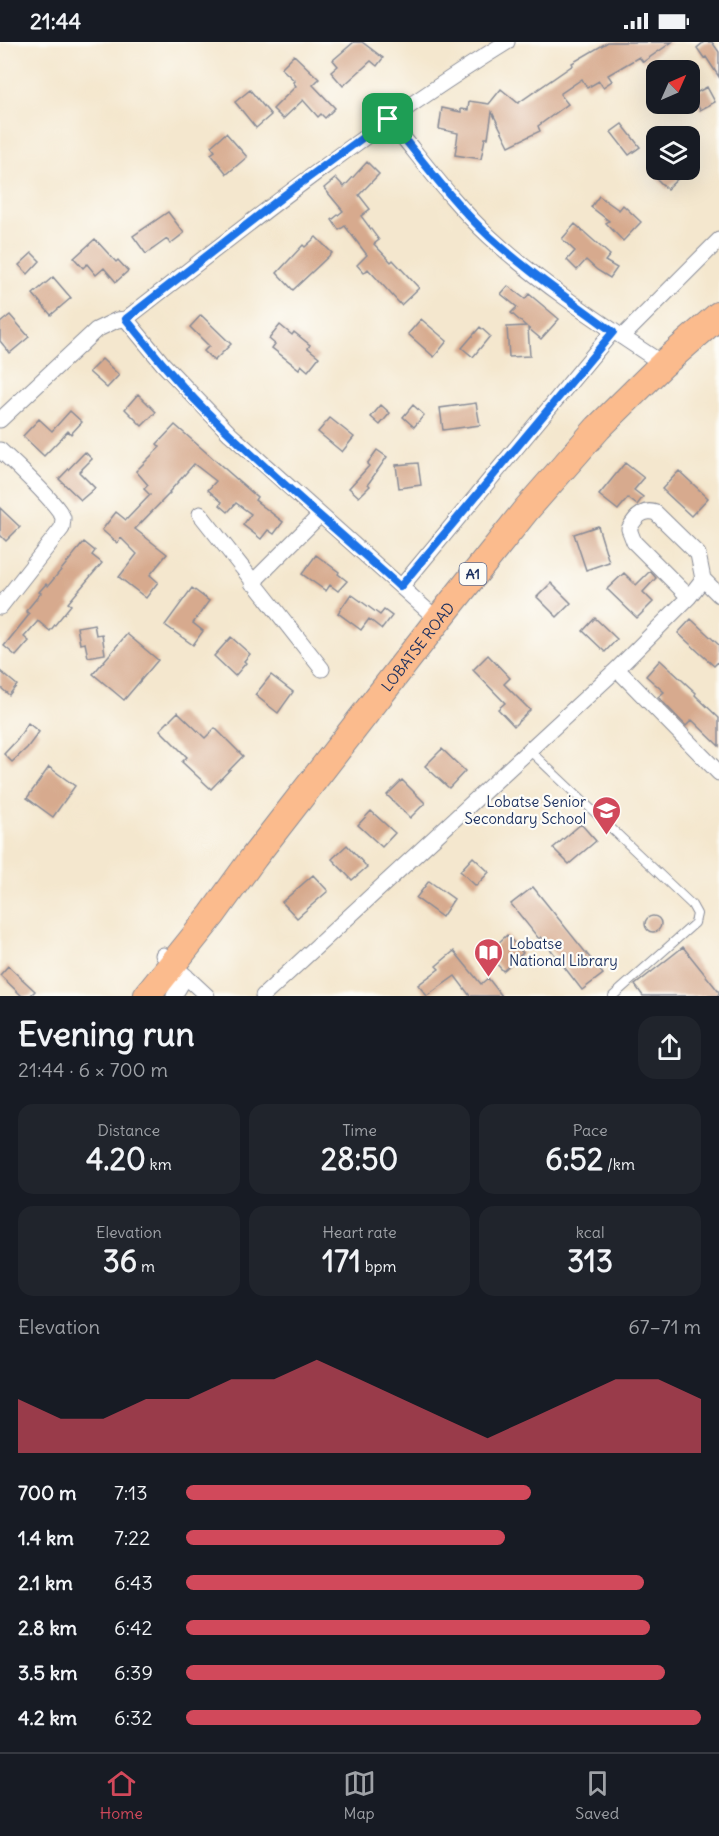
<!DOCTYPE html>
<html lang="en">
<head>
<meta charset="utf-8">
<style>
  :root { --surface:#171b24; --page:#20242c; --text:#f1f3f6; --muted:#9ea1a6; --line:#363941; --accent:#d1495b }
  body { margin:0; font-family:Delius,sans-serif; background:var(--page); color:var(--text); height:100vh; display:flex; flex-direction:column; font-size:22px; white-space:nowrap }
  * { box-sizing:border-box; margin:0 }
  p { font-size:20px; color:var(--muted) }
  .icon { flex:none; width:33px; height:33px; fill:none; stroke:currentColor; stroke-width:2; stroke-linecap:round; stroke-linejoin:round }
  .map { position:relative; height:954px; overflow:hidden }
  .side { display:flex; flex-direction:column; background:var(--surface); flex:1 }
  .side>* { flex:none }
  .needle { width:39px; rotate:45deg }
  .fabs { position:absolute; left:646px; top:18px; display:grid; gap:12px }
  .fabs a { display:grid; place-items:center; width:54px; height:54px; border-radius:12px; background:var(--surface); box-shadow:0 6px 24px #0002; font-size:30px }
  .pin { position:absolute; display:grid; place-items:center; width:51px; height:51px; color:#fff; margin:-26px; border-radius:12px; box-shadow:0 3px 9px #0006 }
  .round { display:grid; place-items:center; flex:none; width:63px; height:63px; border-radius:18px; background:var(--page) }
  .summary { display:flex; align-items:center; justify-content:space-between; height:102px; padding:0 18px }
  h1 { font-size:33px; font-weight:800; line-height:45px }
  .figures { display:grid; grid-template-columns:repeat(3,1fr); gap:9px; height:102px; padding:6px 18px }
  .figures div { display:grid; align-content:center; border-radius:15px; background:var(--page); text-align:center }
  .figures b { font-size:30px; font-weight:800 }
  .figures small { font-size:16px; font-weight:400 }
  .figures p { font-size:16px }
  .chart { height:168px; padding:12px 18px }
  .chart p { display:flex; justify-content:space-between }
  .chart svg { width:100%; height:108px; margin-top:6px; fill:var(--accent); opacity:.7 }
  ul { padding:0 18px; list-style:none; font-size:20px }
  li { display:grid; grid-template-columns:96px 72px 1fr; align-items:center; height:45px }
  li i { height:15px; border-radius:8px; background:var(--accent) }
  .status { display:flex; justify-content:space-between; align-items:center; height:42px; padding:0 30px; background:var(--surface); direction:ltr }
  .status svg { height:16px; fill:currentColor }
  .tab-bar { display:flex; justify-content:space-around; align-items:center; height:84px; border-top:2px solid var(--line); background:var(--surface); font-size:16px; color:var(--muted) }
  .tab-bar a { display:grid; justify-items:center; gap:3px }
  .tab-bar .current { color:var(--accent) }
  .map>svg:first-child { display:block }
  .building { fill:#d7aa8e }
  .lines { fill:none; stroke-linecap:round; stroke-linejoin:round }
  .lane-casing { stroke:#888b96; stroke-width:10 }
  .street-casing { stroke:#888b96; stroke-width:17 }
  .highway-casing { stroke:#888b96; stroke-width:29 }
  .lane { stroke:#fff; stroke-width:8 }
  .street { stroke:#fff; stroke-width:15 }
  .highway { stroke:#fbbb8d; stroke-width:27 }
  .route-casing { stroke:#fff; stroke-width:12 }
  .route { stroke:#1a73e8; stroke-width:8 }
  .labels { text-anchor:middle; dominant-baseline:central; stroke-width:4.5; stroke-linejoin:round; paint-order:stroke }
  .shield { fill:#fdfcf7; stroke:#5f6c8c; stroke-width:1.5 }
  .shield-label { font-size:14px; font-weight:bold; fill:#1b2f5e }
  .street-label { font-size:15px; fill:#1b2f5e; stroke:#fdfcf7 }
  .poi-label { font-size:15px; fill:#1b2f5e; stroke:#fdfcf7; text-anchor:end }
</style>
</head>
<body>
<div class="status"><b>21:44</b><svg viewBox="0 0 49 12"><path d="M0 12V9h3v3zM5 12V6h3v6zM10 12V3h3v9zM15 12V0h3v12zM26 1h20v11H26zM47 4h2v5h-2z"/></svg></div>
<div class="map">
<svg width="719" height="954" viewBox="0 0 719 954">
  <rect width="100%" height="100%" fill="#fdfcf7"/>
  <filter id="ink" filterUnits="userSpaceOnUse"><feTurbulence type="fractalNoise" baseFrequency=".0167" numOctaves="2"/><feDisplacementMap in="SourceGraphic" scale="12" xChannelSelector="R" yChannelSelector="G"/><feConvolveMatrix kernelMatrix="1 2 1 2 8 2 1 2 1" color-interpolation-filters="sRGB"/></filter>
  <filter id="wash" filterUnits="userSpaceOnUse"><feTurbulence type="fractalNoise" baseFrequency=".008" numOctaves="4" result="noise"/><feDisplacementMap in="SourceGraphic" scale="24" xChannelSelector="R" yChannelSelector="G"/><feGaussianBlur stdDeviation="1.35" result="paint"/><feColorMatrix in="noise" values="0 0 0 0 0 0 0 0 0 0 0 0 0 0 0 0 0 1.4 0 .05"/><feComposite in="paint" operator="in"/></filter>
  <g filter="url(#wash)">
    <rect width="100%" height="100%" fill="#f4e7ce"/>
    <g id="blocks">
      <path class="building" d="M 354,0 L 362,0 L 383,16 L 377,24 L 371,19 L 343,44 L 331,30 L 338,24 L 333,18 Z
        M 608,0 L 672,0 L 643,20 L 639,15 L 608,33 L 612,39 L 603,45 L 599,39 L 587,46 L 582,37 L 560,52 L 568,62 L 538,84 L 540,89 L 509,104 L 492,70 L 488,96 L 485,96 L 481,117 L 455,113 L 458,91 L 439,87 L 442,66 L 461,70 L 461,67 L 468,68 L 469,59 L 489,62 L 501,47 L 518,61 L 573,23 L 572,21 Z
        M 704,0 L 712,0 L 719,10 L 719,35 L 706,15 L 704,16 L 697,6 Z
        M 294,13 L 319,37 L 313,43 L 335,66 L 325,76 L 321,72 L 318,75 L 303,58 L 283,77 L 273,67 L 296,44 L 293,40 L 295,39 L 281,26 Z
        M 707,45 L 715,60 L 700,68 L 692,53 Z
        M 250,48 L 271,73 L 256,86 L 235,60 Z
        M 622,82 L 640,105 L 629,113 L 611,90 Z
        M 226,91 L 247,115 L 227,132 L 211,112 L 215,109 L 211,104 Z
        M 367,120 L 379,132 L 359,153 L 370,167 L 361,174 L 379,198 L 374,202 L 391,220 L 393,218 L 419,246 L 401,263 L 368,227 L 364,231 L 357,223 L 367,213 L 345,184 L 339,188 L 332,178 L 343,169 L 324,146 L 336,136 L 344,145 Z
        M 661,128 L 687,128 L 667,147 L 654,134 Z
        M 599,154 L 619,168 L 623,163 L 641,180 L 623,199 L 606,181 L 609,179 L 591,165 Z
        M 168,170 L 184,191 L 170,202 L 167,197 L 146,212 L 133,194 Z
        M 575,182 L 610,213 L 605,219 L 617,226 L 610,236 L 597,228 L 586,218 L 577,228 L 567,218 L 575,209 L 562,197 Z
        M 316,195 L 332,211 L 293,248 L 277,231 L 303,203 L 305,205 Z
        M 95,197 L 116,220 L 118,218 L 128,229 L 116,240 L 104,226 L 96,233 L 87,222 L 83,226 L 74,216 Z
        M 32,211 L 40,219 L 28,232 L 19,223 Z
        M 53,235 L 71,256 L 51,273 L 33,252 Z
        M 508,244 L 525,257 L 529,252 L 559,277 L 541,297 L 528,286 L 530,314 L 509,315 L 507,285 L 526,284 L 511,271 L 517,265 L 501,252 Z
        M 10,273 L 29,295 L 10,311 L 0,299 L 0,281 Z
        M 201,273 L 231,302 L 214,319 L 204,309 L 209,304 L 190,285 Z
        M 421,277 L 447,299 L 434,315 L 408,292 Z
        M 280,283 L 292,293 L 294,290 L 310,303 L 308,306 L 319,315 L 308,329 L 301,323 L 299,327 L 272,306 L 275,302 L 269,297 Z
        M 480,285 L 490,294 L 473,315 L 462,306 Z
        M 102,317 L 119,333 L 107,346 L 89,330 Z
        M 138,352 L 156,370 L 142,384 L 125,367 Z
        M 476,361 L 480,383 L 443,388 L 440,366 Z
        M 381,363 L 390,371 L 380,383 L 371,375 Z
        M 413,363 L 424,373 L 414,385 L 403,375 Z
        M 70,369 L 82,380 L 71,392 L 68,389 L 44,414 L 23,394 L 39,377 L 52,389 Z
        M 330,376 L 354,395 L 342,410 L 318,390 Z
        M 175,383 L 257,455 L 255,458 L 283,480 L 274,492 L 268,488 L 261,497 L 243,483 L 251,472 L 236,461 L 228,470 L 220,463 L 222,460 L 208,448 L 216,439 L 194,422 L 169,450 L 170,451 L 135,487 L 167,512 L 150,533 L 158,540 L 146,556 L 119,535 L 137,512 L 121,496 L 117,501 L 102,488 L 116,470 L 126,478 L 150,453 L 144,447 L 148,443 L 136,429 L 160,405 L 157,402 Z
        M 377,408 L 387,415 L 368,442 L 370,444 L 359,455 L 349,446 L 369,424 L 367,422 Z
        M 85,410 L 92,417 L 79,430 L 95,446 L 81,458 L 59,437 Z
        M 418,421 L 421,443 L 399,446 L 396,423 Z
        M 625,421 L 644,436 L 634,448 L 643,455 L 637,463 L 628,456 L 618,468 L 599,453 Z
        M 679,429 L 708,456 L 691,474 L 662,447 Z
        M 0,466 L 20,485 L 6,499 L 0,493 Z
        M 598,484 L 609,520 L 586,528 L 574,492 Z
        M 84,500 L 95,509 L 92,513 L 102,521 L 68,561 L 71,563 L 50,589 L 38,579 L 24,595 L 29,599 L 16,614 L 4,604 L 28,574 L 29,572 L 26,569 L 41,551 L 39,550 L 46,542 L 48,544 Z
        M 316,513 L 339,530 L 338,532 L 347,539 L 338,549 L 330,543 L 326,549 L 302,532 Z
        M 650,529 L 656,536 L 643,550 L 653,560 L 637,576 L 607,547 L 624,531 L 636,543 Z
        M 551,541 L 571,561 L 557,575 L 537,555 Z
        M 192,546 L 209,559 L 193,581 L 203,589 L 193,603 L 165,583 Z
        M 351,552 L 380,573 L 384,568 L 392,574 L 382,587 L 369,577 L 361,588 L 338,571 Z
        M 595,576 L 617,597 L 605,610 L 583,589 Z
        M 691,577 L 719,603 L 719,619 L 714,624 L 678,591 Z
        M 94,582 L 96,593 L 102,592 L 105,612 L 88,615 L 85,601 L 80,602 L 77,585 Z
        M 127,592 L 158,618 L 124,658 L 93,632 Z
        M 231,595 L 250,612 L 244,619 L 246,621 L 235,634 L 214,614 Z
        M 488,613 L 510,636 L 504,642 L 530,668 L 514,684 L 498,667 L 505,661 L 473,628 Z
        M 660,618 L 696,651 L 695,653 L 719,676 L 719,704 L 692,678 L 686,684 L 658,655 L 664,650 L 646,634 Z
        M 0,629 L 17,643 L 9,653 L 0,645 Z
        M 271,633 L 293,650 L 278,671 L 255,653 Z
        M 178,670 L 205,696 L 215,686 L 243,714 L 211,747 L 182,720 L 187,715 L 160,688 Z
        M 28,681 L 39,690 L 27,706 L 12,720 L 4,712 L 17,698 Z
        M 442,707 L 465,729 L 449,746 L 425,724 Z
        M 49,725 L 75,744 L 53,775 L 27,756 Z
        M 402,738 L 425,761 L 410,776 L 387,753 Z
        M 371,769 L 395,791 L 382,805 L 358,783 Z
        M 581,782 L 596,799 L 569,822 L 553,806 Z
        M 347,803 L 367,825 L 352,838 L 332,817 Z
        M 473,815 L 489,830 L 476,844 L 460,829 Z
        M 313,833 L 328,849 L 297,876 L 282,860 Z
        M 429,839 L 454,857 L 442,875 L 416,856 Z
        M 533,845 L 603,932 L 582,948 L 541,895 L 539,897 L 511,862 Z
        M645 882a8 8 0 1 1 16 0a8 8 0 1 1-16 0Z
        M 507,893 L 523,911 L 503,929 L 487,911 Z
        M 683,905 L 719,950 L 719,954 L 643,954 L 635,943 Z
        M 454,909 L 481,942 L 488,936 L 502,954 L 470,954 L 455,934 L 427,954 L 418,943 L 439,927 L 436,924 Z
        M 8,924 L 35,949 L 30,954 L 22,954 L 0,933 Z"/>
    </g>
  </g>
  <g filter="url(#ink)">
    <use href="#blocks" fill-opacity="0" stroke="#888b96" stroke-width="1.5"/>
    <g class="lines">
      <defs>
        <path id="lane" d="M 528,707 L 692,863 L 697,872 L 695,881 L 613,954"/>
        <path id="street" d="M 388,77 C 421,116 452,160 490,195 C 542,243 604,283 663,322
          M 126,277 L 163,322 L 230,392 L 438,578
          M 622,295 L 719,198
          M 0,378 L 96,288 L 117,278 L 126,277 C 250,180 373,83 507,0
          M 0,408 C 12,419 59,463 63,476 C 63,479 62,483 62,486 L 0,565
          M 200,472 L 322,627
          M 252,541 L 320,473
          M 401,545 L 613,289
          M 689,555 L 634,500 L 629,487 C 635,476 643,466 656,471 L 698,512 L 703,537 L 719,553
          M 617,627 L 719,731
          M 163,913 L 207,954
          M 174,954 L 186,934
          M 263,954 L 617,627 L 689,555 L 703,537"/>
        <g id="highway">
          <path id="s1" d="M 147,954 L 212,873 L 254,815 L 438,578 L 526,468 L 598,386 L 663,322 L 719,273"/>
        </g>
      </defs>
      <use href="#lane" class="lane-casing"/>
      <use href="#street" class="street-casing"/>
      <use href="#highway" class="highway-casing"/>
      <use href="#lane" class="lane"/>
      <use href="#street" class="street"/>
      <use href="#highway" class="highway"/>
    </g>
  </g>
  <g class="lines" filter="url(#ink)">
    <defs>
      <path id="route" d="M 388,77 C 421,116 452,160 490,195 C 528,230 572,259 613,290 L 400,545 C 335,486 266,429 204,367 C 176,339 151,308 126,277 L 286,152 Z"/>
    </defs>
    <use href="#route" class="route-casing"/>
    <use href="#route" class="route"/>
  </g>
  <defs>
    <symbol id="school-pin" viewBox="-11 -11 22 30"><path d="M0 17L-7.5 6A9.5 9.5 0 1 1 7.5 6Z" fill="#d1495b" stroke="#fdfcf7"/><path d="M0-5L7-2L0 1L-7-2ZM-4 1L0 2.5L4 1V4Q0 6-4 4Z" fill="#fff"/></symbol>
    <symbol id="library-pin" viewBox="-11 -11 22 30"><path d="M0 17L-7.5 6A9.5 9.5 0 1 1 7.5 6Z" fill="#d1495b" stroke="#fdfcf7"/><path d="M-6-4Q-3-5.5-.7-3.5V5Q-3 3-6 4ZM6-4Q3-5.5 .7-3.5V5Q3 3 6 4Z" fill="#fff"/></symbol>
  </defs>
  <g fill-rule="evenodd">
    <use href="#school-pin" x="590" y="752" width="33" height="45"/>
    <use href="#library-pin" x="472" y="894" width="33" height="45"/>
  </g>
  <g class="labels">
    <rect class="shield" x="459.5" y="521" width="27" height="22" rx="4.5"/>
    <g class="shield-label">
      <text x="473" y="532">A1</text>
    </g>
    <g class="street-label">
      <text stroke="none"><textPath href="#s1" startOffset="442">LOBATSE ROAD</textPath></text>
    </g>
    <g class="poi-label">
      <text x="586" y="759">Lobatse Senior<tspan x="586" dy="17">Secondary School</tspan></text>
      <text x="509" y="901" text-anchor="start">Lobatse<tspan x="509" dy="17">National Library</tspan></text>
    </g>
  </g>
</svg>
<div class="fabs">
<a><svg class="needle" viewBox="-14 -14 28 28"><path d="M0-13l5 13h-10z" fill="#e53935"/><path d="M0 13l5-13h-10z" fill="#9ea1a6"/></svg></a>
<a><svg class="icon" aria-label="layers" viewBox="0 0 24 24"><path d="M12 4l9 5-9 5-9-5zM3 14l9 5 9-5"/></svg></a>
</div>
<div class="pin" style="left:388px;top:77px;background:#1e9e55"><svg class="icon" aria-label="arrive" viewBox="0 0 24 24"><path d="M6 21V4h12l-3 4 3 4H6"/></svg></div>
</div>
<section class="side">
<div class="summary"><div><h1>Evening run</h1><p>21:44 · 6 × 700 m</p></div><a class="round"><svg class="icon" aria-label="share" viewBox="0 0 24 24"><path d="M12 15V3M7 8l5-5 5 5M5 13v7h14v-7"/></svg></a></div>
<div class="figures">
<div><p>Distance</p><b>4.20<small> km</small></b></div>
<div><p>Time</p><b>28:50</b></div>
<div><p>Pace</p><b>6:52<small> /km</small></b></div>
</div>
<div class="figures">
<div><p>Elevation</p><b>36<small> m</small></b></div>
<div><p>Heart rate</p><b>171<small> bpm</small></b></div>
<div><p>kcal</p><b>313</b></div>
</div>
<div class="chart"><p><span>Elevation</span>67–71 m</p>
<svg viewBox="0 0 160 44" preserveAspectRatio="none"><path d="M0 44V22L10 30L20 30L30 22L40 22L50 14L60 14L70 6L80 14L90 22L100 30L110 38L120 30L130 22L140 14L150 14L160 22V44z"/></svg>
</div>
<ul>
<li><b>700 m</b>7:13<i style="width:67%"></i></li>
<li><b>1.4 km</b>7:22<i style="width:62%"></i></li>
<li><b>2.1 km</b>6:43<i style="width:89%"></i></li>
<li><b>2.8 km</b>6:42<i style="width:90%"></i></li>
<li><b>3.5 km</b>6:39<i style="width:93%"></i></li>
<li><b>4.2 km</b>6:32<i style="width:100%"></i></li>
</ul>
</section>
<nav class="tab-bar">
<a class="current"><svg class="icon" aria-label="home" viewBox="0 0 24 24"><path d="M3 11l9-7 9 7M6 9v11h12V9"/></svg>Home</a>
<a><svg class="icon" aria-label="map" viewBox="0 0 24 24"><path d="M3 6l6-2 6 2 6-2v14l-6 2-6-2-6 2zM9 4v14M15 6v14"/></svg>Map</a>
<a><svg class="icon" aria-label="saved" viewBox="0 0 24 24"><path d="M7 4h10v16l-5-4-5 4z"/></svg>Saved</a>
</nav>
</body>
</html>
